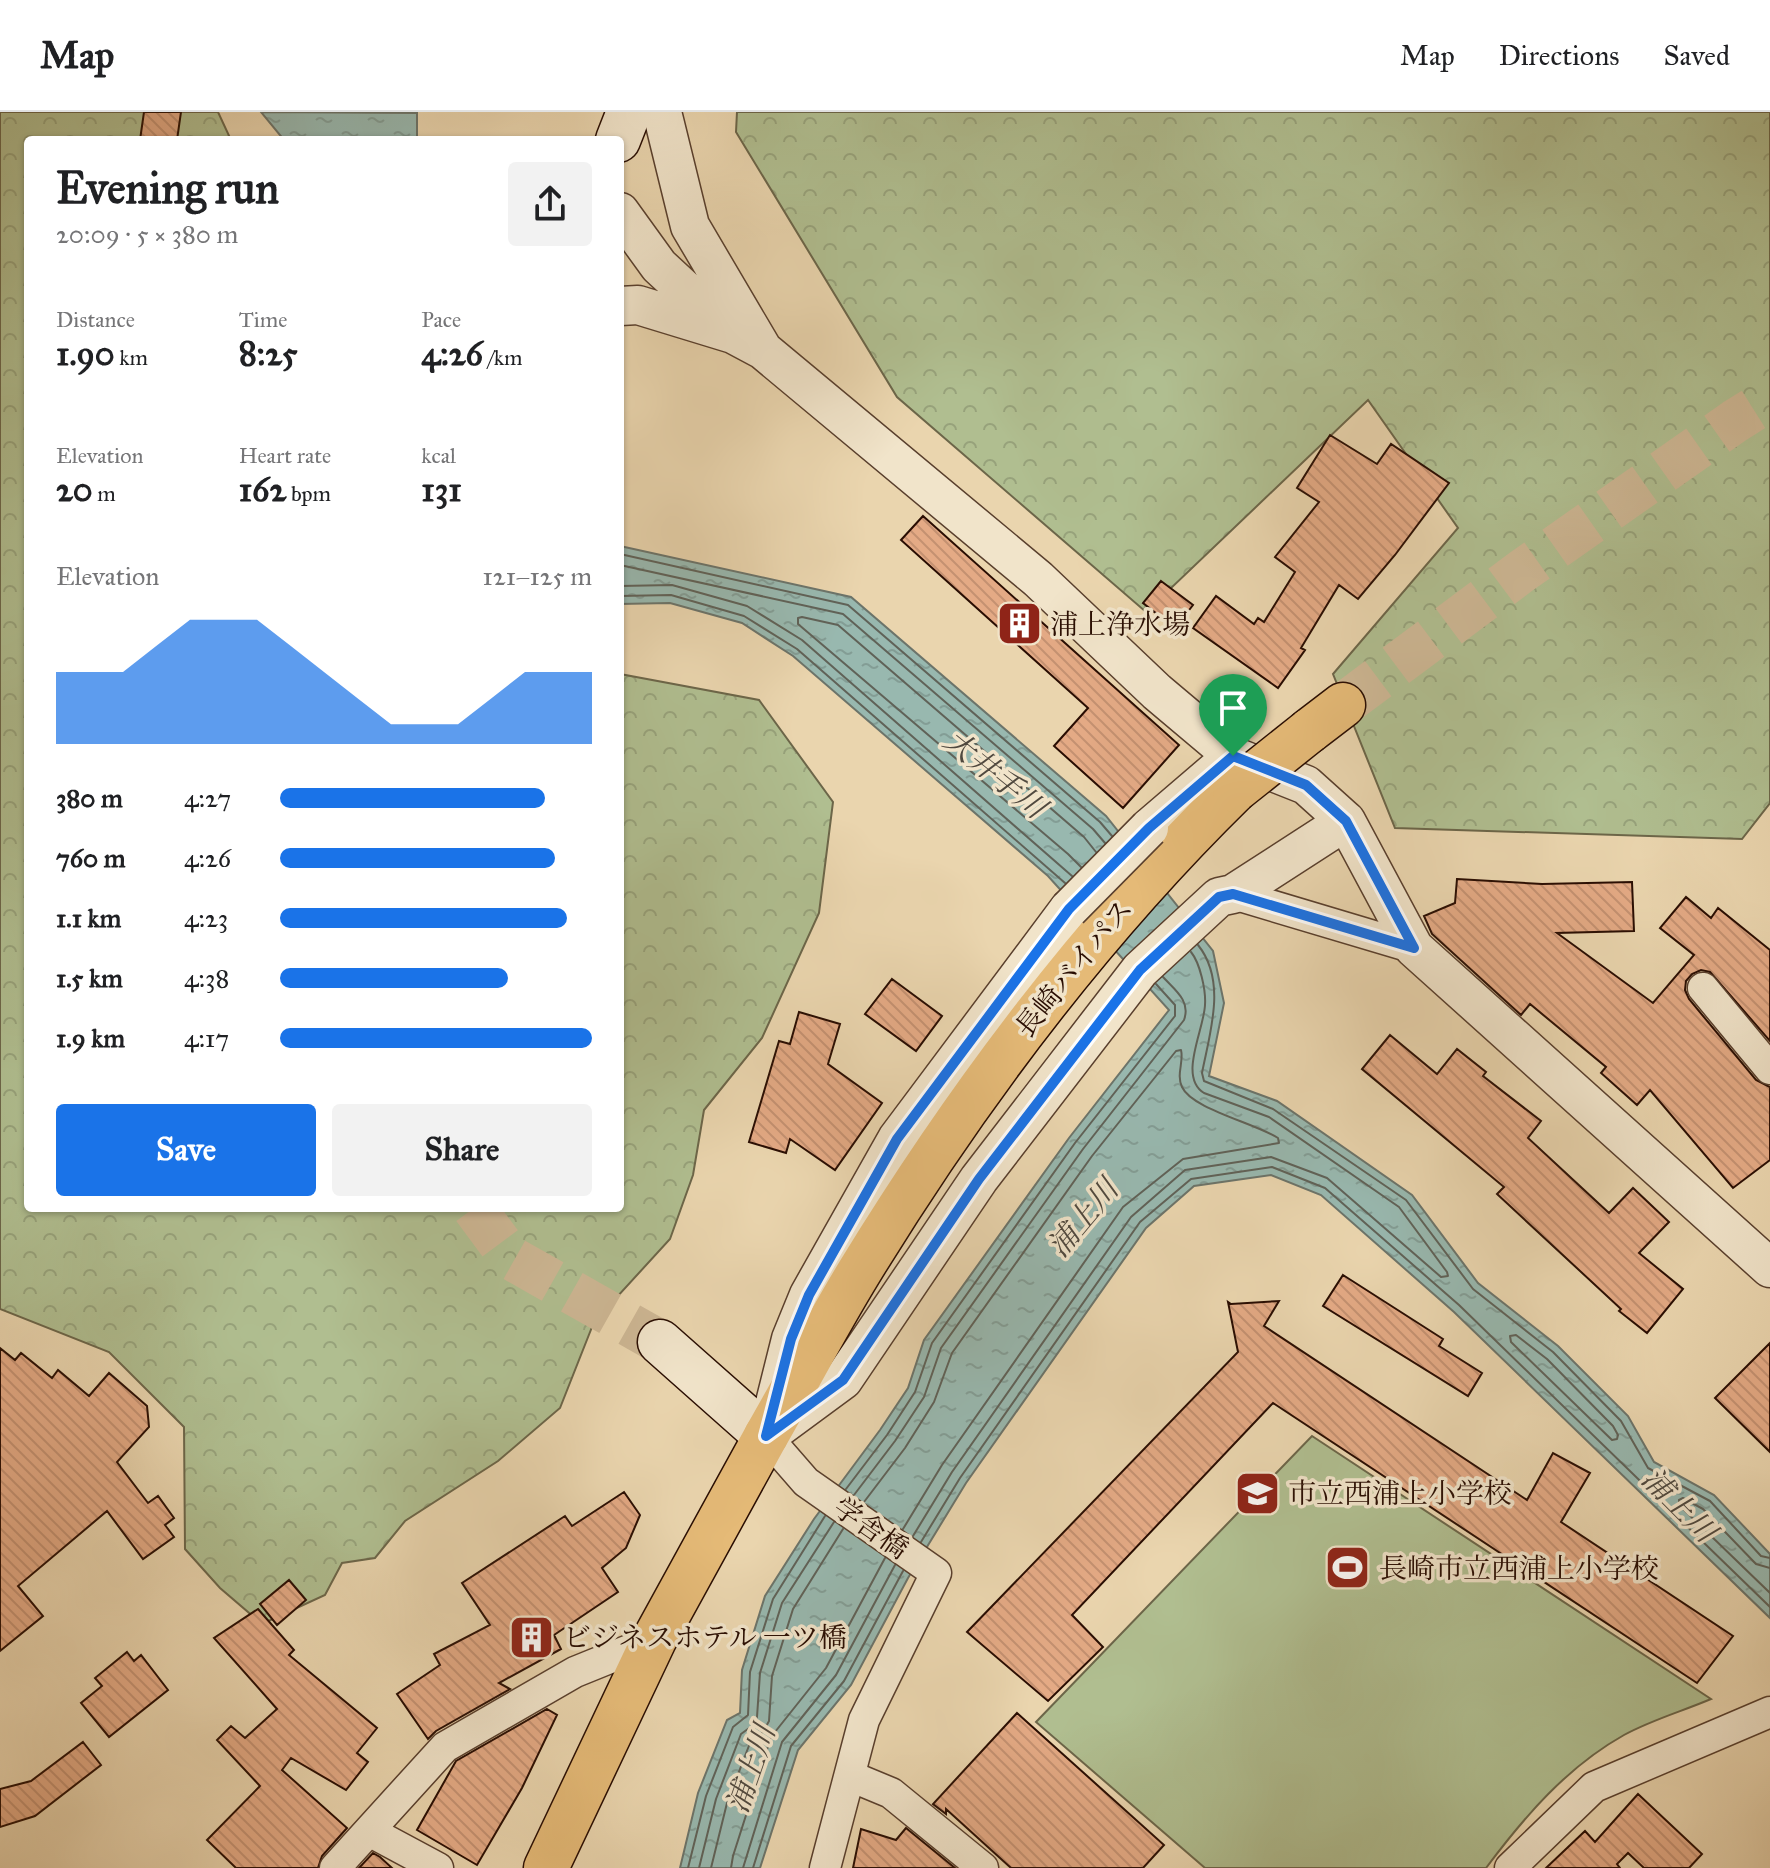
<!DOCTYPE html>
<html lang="en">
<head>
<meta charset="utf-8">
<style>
  :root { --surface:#fff; --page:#f2f2f2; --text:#202124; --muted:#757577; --line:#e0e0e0; --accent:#1a73e8 }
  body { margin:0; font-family:"IM FELL Great Primer","Noto Serif JP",serif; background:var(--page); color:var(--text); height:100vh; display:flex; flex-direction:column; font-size:30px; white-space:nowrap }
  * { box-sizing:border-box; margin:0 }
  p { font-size:26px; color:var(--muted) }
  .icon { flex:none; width:44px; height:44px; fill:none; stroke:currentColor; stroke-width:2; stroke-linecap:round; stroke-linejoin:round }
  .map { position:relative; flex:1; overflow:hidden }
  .details { position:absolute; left:24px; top:24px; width:600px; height:1076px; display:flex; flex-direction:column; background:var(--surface); border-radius:8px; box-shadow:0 2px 6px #0004 }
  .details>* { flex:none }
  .pin { position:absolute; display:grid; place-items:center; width:68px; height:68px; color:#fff; margin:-82px -34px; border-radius:50% 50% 50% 0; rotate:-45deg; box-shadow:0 0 8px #0007 }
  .pin .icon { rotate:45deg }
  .round { display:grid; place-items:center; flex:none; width:84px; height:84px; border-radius:8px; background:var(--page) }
  .overview { display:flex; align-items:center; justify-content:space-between; height:136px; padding:0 32px }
  h1 { font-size:44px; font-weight:700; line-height:60px }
  .metrics { display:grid; grid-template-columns:repeat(3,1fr); gap:12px; height:136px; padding:8px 32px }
  .metrics div { display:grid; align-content:center }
  .metrics b { font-size:34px; font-weight:700 }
  .metrics small { font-size:22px; font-weight:400 }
  .metrics p { font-size:22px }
  .chart { height:224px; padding:16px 32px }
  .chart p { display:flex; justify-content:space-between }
  .chart svg { width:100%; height:144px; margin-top:8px; fill:var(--accent); opacity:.7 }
  .action { display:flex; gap:16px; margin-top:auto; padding:16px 32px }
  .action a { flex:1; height:92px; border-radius:8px; background:var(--accent); color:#fff; font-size:32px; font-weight:700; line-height:92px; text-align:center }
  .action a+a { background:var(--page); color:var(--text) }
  ul { padding:0 32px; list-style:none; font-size:26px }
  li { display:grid; grid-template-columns:128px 96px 1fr; align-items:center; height:60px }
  li i { height:20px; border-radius:10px; background:var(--accent) }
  header { display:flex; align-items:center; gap:48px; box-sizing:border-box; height:112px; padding:0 40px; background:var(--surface); border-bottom:2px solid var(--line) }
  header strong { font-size:38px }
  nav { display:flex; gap:44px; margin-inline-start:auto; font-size:28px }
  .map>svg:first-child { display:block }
  .forest { fill:url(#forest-crowns); stroke:#6c6649; stroke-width:2 }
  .garden { fill:#b0be90; stroke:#6c6649; stroke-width:2 }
  .water { fill:url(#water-ripples); stroke:#6c746a; stroke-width:2 }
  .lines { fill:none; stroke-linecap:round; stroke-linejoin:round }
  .shore { stroke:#606258; stroke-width:2 }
  .building { fill:url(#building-back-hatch); stroke:#290d02; stroke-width:2 }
  .secondary-tunnel { stroke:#cdb794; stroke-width:44; stroke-dasharray:44 22; stroke-linecap:butt }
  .motorway-tunnel { stroke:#cdb794; stroke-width:44; stroke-dasharray:44 22; stroke-linecap:butt }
  .minor-casing { stroke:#593f2d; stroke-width:33 }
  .tertiary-casing { stroke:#593f2d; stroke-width:41 }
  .secondary-casing { stroke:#290d02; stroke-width:47 }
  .primary-casing { stroke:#290d02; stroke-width:47 }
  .motorway-casing { stroke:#290d02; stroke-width:47 }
  .minor { stroke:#f1e4ca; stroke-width:30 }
  .tertiary { stroke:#f1e4ca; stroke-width:38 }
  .secondary { stroke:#f1e4ca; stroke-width:44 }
  .primary { stroke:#e5ba77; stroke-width:44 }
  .motorway { stroke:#e5ba77; stroke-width:44 }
  .tertiary-bridge-casing { stroke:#593f2d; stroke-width:41; stroke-linecap:butt }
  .motorway-bridge-casing { stroke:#290d02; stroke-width:47; stroke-linecap:butt }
  .tertiary-bridge { stroke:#f1e4ca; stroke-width:38 }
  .motorway-bridge { stroke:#e5ba77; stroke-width:44 }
  .route-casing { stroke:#fff; stroke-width:16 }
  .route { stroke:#1a73e8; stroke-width:10 }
  .labels { text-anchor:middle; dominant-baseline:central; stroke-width:7; stroke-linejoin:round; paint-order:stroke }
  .poi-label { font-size:28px; fill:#290d02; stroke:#f1e4ca; text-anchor:start }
  .street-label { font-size:28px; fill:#290d02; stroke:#f1e4ca }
  .water-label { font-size:30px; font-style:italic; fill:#50493f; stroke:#f1e4ca }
</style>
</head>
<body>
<header>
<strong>Map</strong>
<nav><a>Map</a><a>Directions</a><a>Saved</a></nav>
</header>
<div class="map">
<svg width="1770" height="1756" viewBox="0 0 1770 1756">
  <defs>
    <pattern id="forest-crowns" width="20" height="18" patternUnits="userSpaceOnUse" patternTransform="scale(2)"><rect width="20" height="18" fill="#b0be90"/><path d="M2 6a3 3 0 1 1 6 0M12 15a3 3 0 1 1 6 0" fill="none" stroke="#97a27b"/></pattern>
    <pattern id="water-ripples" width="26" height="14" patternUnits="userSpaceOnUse" patternTransform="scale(2)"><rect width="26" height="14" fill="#98b8af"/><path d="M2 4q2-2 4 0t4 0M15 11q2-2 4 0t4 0" fill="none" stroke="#839d95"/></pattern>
    <pattern id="building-back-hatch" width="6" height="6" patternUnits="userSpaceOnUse" patternTransform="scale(2)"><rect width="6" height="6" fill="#e4aa85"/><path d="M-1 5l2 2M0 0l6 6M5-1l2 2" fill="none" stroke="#c49171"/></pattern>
  </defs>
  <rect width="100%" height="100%" fill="#ead5ae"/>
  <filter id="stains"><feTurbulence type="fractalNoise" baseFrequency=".0025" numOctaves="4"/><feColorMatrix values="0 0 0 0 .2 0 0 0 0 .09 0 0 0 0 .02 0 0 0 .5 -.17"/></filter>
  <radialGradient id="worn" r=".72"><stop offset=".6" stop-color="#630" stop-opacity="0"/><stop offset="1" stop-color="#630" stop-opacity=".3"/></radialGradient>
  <path class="forest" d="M 0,0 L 218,0 L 231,28 L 28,28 L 28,1096 L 620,1096 L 620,562 L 759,588 L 833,690 L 819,801 L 762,926 L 704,998 L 693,1063 L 670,1127 L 594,1210 L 560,1296 L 498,1349 L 405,1409 L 375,1446 L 342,1451 L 325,1483 L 262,1512 L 220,1476 L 185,1437 L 184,1315 L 109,1240 L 0,1197 Z
    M 737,0 L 1770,0 L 1770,691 L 1742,727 L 1395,716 L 1333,562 L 1458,416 L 1368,288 L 1146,500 L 897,285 L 736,20 Z"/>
  <path class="garden" d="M 1312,1324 L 1711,1587 C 1683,1599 1651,1608 1624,1623 C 1567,1655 1525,1704 1486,1756 L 1205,1756 L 1036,1610 Z"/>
  <path class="water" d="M 261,0 L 417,1 L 417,28 L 284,28 Z
    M 620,434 L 851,485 L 1106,704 L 1213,839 L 1224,891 L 1209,964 L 1277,989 L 1412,1083 L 1478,1171 L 1558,1234 L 1628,1304 L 1654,1350 L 1714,1383 L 1770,1442 L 1770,1506 L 1454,1200 L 1321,1083 L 1271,1063 L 1194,1074 L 1146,1116 L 966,1371 L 908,1466 L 851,1573 L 798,1638 L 760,1756 L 680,1756 L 698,1681 L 727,1608 L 740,1601 L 742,1558 L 765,1484 L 814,1407 L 880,1318 L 908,1276 L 924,1228 L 1069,1026 L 1169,898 L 1048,764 L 793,544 L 742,511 L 670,491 L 620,492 Z"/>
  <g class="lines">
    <path class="shore" d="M 620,442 L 848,493 L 1100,710 L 1112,724
      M 620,453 L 843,502 L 1093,717 L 1105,731
      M 620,474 L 672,473 L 747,494 L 802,528 L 1072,764
      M 620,484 L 671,483 L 744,504 L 797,537 L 1065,771
      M 1081,755 L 1068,742 L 798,512 L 798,506 L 802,505 L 838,513 L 1084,725 L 1096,740
      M 1198,833 C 1227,869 1210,920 1202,961 L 1204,969 L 1273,997 L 1406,1088 L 1473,1177 L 1553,1240 L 1621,1309 L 1648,1356 L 1710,1389 L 1761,1444 L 1770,1446
      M 1516,1223 L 1547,1247 L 1613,1314 L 1618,1323 L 1617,1327 L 1612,1328 L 1511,1230 L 1510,1224 Z
      M 846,1377 L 887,1323 L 915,1280 L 932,1231 L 1075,1031 L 1175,904 L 1175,893 L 1156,872
      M 854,1383 L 895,1329 L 924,1285 L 941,1236 L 1083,1037 L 1184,908 C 1191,889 1175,878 1163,865
      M 864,1390 L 905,1336 L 934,1290 L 952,1241 L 1092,1044 L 1176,939 L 1181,938 C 1184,950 1176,962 1182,975 C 1192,997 1255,1011 1278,1026 L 1279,1031 L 1183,1047 L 1123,1095 L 942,1353 L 903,1417
      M 913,1424 L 952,1360 L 1131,1105 L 1185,1058 L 1271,1045 L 1327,1066 L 1441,1165 L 1448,1164 L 1447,1160 L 1399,1095 L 1269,1005 L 1204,981 C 1178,965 1204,918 1205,893 C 1206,878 1200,851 1191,840
      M 921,1430 L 960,1366 L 1140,1110 L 1191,1067 L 1272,1055 L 1325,1076 L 1459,1193 L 1770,1495
      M 1770,1456 L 1756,1452 L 1703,1397 L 1683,1386 L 1679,1388 L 1679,1393 L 1770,1481
      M 688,1756 L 706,1684 L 733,1615 L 748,1603 L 750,1560 L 773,1487 L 825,1404
      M 699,1756 L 716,1687 L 741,1622 L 752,1614 L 757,1605 L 760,1561 L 782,1491 L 834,1410
      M 711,1756 L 727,1691 L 750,1631 L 763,1620 L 769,1609 L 772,1564 L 793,1497 L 843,1417
      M 731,1756 L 733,1744 L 771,1625 L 826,1556 L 885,1446
      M 743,1756 L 782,1630 L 836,1563 L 895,1453
      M 753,1756 L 791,1634 L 844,1569 L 903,1459"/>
  </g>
  <path class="building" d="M 144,0 L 181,0 L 177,28 L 140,28 Z
    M 1330,323 L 1377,352 L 1391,332 L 1449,371 L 1395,443 L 1358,487 L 1339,473 L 1301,536 L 1305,538 L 1278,576 L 1193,516 L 1216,484 L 1254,512 L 1258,506 L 1264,510 L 1295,460 L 1275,445 L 1319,390 L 1297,376 Z
    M 923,404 L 1179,633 L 1123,696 L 1054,634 L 1088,596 L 901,428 Z
    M 1161,469 L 1193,493 L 1175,516 L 1143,491 Z
    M 1457,767 L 1542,772 L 1632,770 L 1634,819 L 1557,821 L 1653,891 L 1694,843 L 1660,816 L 1686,785 L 1711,806 L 1718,796 L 1770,838 L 1770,929 L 1710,860 L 1701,858 L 1692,862 L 1686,869 L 1685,878 L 1689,887 L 1756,968 L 1770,975 L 1770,1048 L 1733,1076 L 1650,978 L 1637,993 L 1601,961 L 1606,955 L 1530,892 L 1521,903 L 1432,822 L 1424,804 L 1455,791 Z
    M 892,867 L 942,904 L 916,939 L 865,902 Z
    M 799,900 L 840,912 L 828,952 L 882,991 L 835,1058 L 790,1027 L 786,1041 L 749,1030 L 779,929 L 790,932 Z
    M 1390,923 L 1437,962 L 1457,937 L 1486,960 L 1483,964 L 1541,1009 L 1528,1026 L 1609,1101 L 1633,1076 L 1669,1110 L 1639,1141 L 1683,1177 L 1647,1221 L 1619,1199 L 1621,1197 L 1497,1082 L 1504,1075 L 1362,957 Z
    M 1343,1163 L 1443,1227 L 1439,1234 L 1482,1261 L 1468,1284 L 1323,1194 Z
    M 1279,1189 L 1264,1214 L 1527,1388 L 1553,1341 L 1590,1361 L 1561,1410 L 1733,1524 L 1697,1571 L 1273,1291 L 1072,1503 L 1103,1535 L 1048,1589 L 967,1520 L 1238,1240 L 1228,1190 L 1231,1192 Z
    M 1770,1231 L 1770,1340 L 1715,1286 Z
    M 0,1236 L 15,1248 L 21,1241 L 52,1266 L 58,1258 L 89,1284 L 109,1261 L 147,1294 L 149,1315 L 117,1350 L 148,1391 L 158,1384 L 174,1406 L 165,1413 L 174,1425 L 143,1447 L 107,1399 L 18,1474 L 43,1504 L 0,1539 Z
    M 624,1380 L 640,1403 L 626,1436 L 602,1456 L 618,1480 L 554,1523 L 561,1537 L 499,1571 L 510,1577 L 436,1619 L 428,1627 L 397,1582 L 440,1553 L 434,1542 L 490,1513 L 462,1471 L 565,1404 L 572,1414 Z
    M 289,1468 L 306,1488 L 277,1513 L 260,1492 Z
    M 258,1497 L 294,1538 L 289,1543 L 377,1616 L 357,1641 L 368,1650 L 346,1678 L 291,1646 L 282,1658 L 347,1716 L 322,1744 L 318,1756 L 236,1756 L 207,1728 L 260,1674 L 217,1628 L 231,1614 L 245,1626 L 277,1597 L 214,1526 Z
    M 127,1540 L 134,1549 L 141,1543 L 168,1578 L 109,1625 L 81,1591 L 102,1574 L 95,1566 Z
    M 547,1597 L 557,1603 L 522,1676 L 477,1753 L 417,1718 L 456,1649 Z
    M 1017,1601 L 1164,1733 L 1143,1756 L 1011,1756 L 946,1697 L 946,1702 L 933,1692 Z
    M 83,1630 L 101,1653 L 35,1704 L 0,1715 L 0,1677 L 31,1669 Z
    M 1638,1682 L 1702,1742 L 1689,1756 L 1644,1756 L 1628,1741 L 1617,1752 L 1620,1756 L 1546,1756 L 1585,1719 L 1595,1730 Z
    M 906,1716 L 955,1756 L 853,1756 L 861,1717 L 896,1728 Z
    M 373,1741 L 380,1745 L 392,1756 L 359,1756 Z"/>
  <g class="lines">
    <path class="secondary-tunnel" d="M 474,1096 L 511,1146 L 660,1230"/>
    <path class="motorway-tunnel" d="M 1343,593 L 1522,459 L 1735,309 L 1770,287"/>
    <defs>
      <path id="minor" d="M 1233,782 L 1414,836
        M 1703,876 L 1770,957
        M 766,1324 L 806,1370 L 936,1461 L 864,1608 L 825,1756
        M 850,1664 L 891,1681 L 983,1756
        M 369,1719 L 438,1756
        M 335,1756 L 445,1635 L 575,1560 L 654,1528
        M 1510,1756 L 1594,1675 L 1770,1600"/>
      <path id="tertiary" d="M 662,0 L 690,114 L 763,238
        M 620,100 L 659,154 L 725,215
        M 620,194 L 638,193 L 733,222 L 763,238 L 1038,467 L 1157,580 L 1233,644 L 1306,673 L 1346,709 L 1414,836 L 1770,1156
        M 1149,716 L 1233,644
        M 775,1291 L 791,1227 L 809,1183 L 897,1027 L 1069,797
        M 767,1324 L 843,1268 L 979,1067 L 1140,858 L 1219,785 L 1233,782 L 1346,709"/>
      <path id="secondary" d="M 618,28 L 629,0
        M 660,1230 L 766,1324"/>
      <path id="primary" d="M 546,1756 L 654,1528 L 766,1324"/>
      <path id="motorway" d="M 1309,619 L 1343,593
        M 766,1324 C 797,1270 826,1214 859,1160 C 966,985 1088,822 1235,678"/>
    </defs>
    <use href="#minor" class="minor-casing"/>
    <use href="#tertiary" class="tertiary-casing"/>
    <use href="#secondary" class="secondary-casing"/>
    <use href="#primary" class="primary-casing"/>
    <use href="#motorway" class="motorway-casing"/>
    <use href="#minor" class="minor"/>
    <use href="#tertiary" class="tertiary"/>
    <use href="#secondary" class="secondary"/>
    <use href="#primary" class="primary"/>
    <use href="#motorway" class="motorway"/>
    <defs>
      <path id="tertiary-bridge" d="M 1069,797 L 1149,716"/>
      <path id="motorway-bridge" d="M 1235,678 L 1309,619"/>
    </defs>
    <use href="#tertiary-bridge" class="tertiary-bridge-casing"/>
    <use href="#motorway-bridge" class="motorway-bridge-casing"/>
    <use href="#tertiary-bridge" class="tertiary-bridge"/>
    <use href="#motorway-bridge" class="motorway-bridge"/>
  </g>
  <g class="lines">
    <defs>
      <path id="route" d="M 1233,644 L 1306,673 L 1346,709 L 1414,836 L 1233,782 L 1219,785 L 1140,858 L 979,1067 L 843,1268 L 766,1324 L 791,1227 L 809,1183 L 897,1027 L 1069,797 L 1149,716 Z"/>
    </defs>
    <use href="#route" class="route-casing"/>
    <use href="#route" class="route"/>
  </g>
  <defs>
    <symbol id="building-square" viewBox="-11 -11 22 22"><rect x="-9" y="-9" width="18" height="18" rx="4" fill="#8f2418" stroke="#f1e4ca"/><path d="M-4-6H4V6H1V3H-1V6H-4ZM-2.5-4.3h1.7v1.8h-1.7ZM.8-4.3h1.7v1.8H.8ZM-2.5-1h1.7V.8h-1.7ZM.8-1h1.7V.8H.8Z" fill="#fff"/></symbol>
    <symbol id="school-square" viewBox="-11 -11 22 22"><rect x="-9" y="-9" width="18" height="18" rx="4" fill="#8f2418" stroke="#f1e4ca"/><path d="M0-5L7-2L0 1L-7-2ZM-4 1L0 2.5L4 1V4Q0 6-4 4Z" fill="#fff"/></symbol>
    <symbol id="stadium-square" viewBox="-11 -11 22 22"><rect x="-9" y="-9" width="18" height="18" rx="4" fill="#8f2418" stroke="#f1e4ca"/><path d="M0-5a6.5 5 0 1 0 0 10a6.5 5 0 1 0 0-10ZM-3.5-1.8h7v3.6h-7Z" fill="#fff"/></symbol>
  </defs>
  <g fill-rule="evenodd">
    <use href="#building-square" x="994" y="486" width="51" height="51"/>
    <use href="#school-square" x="1232" y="1356" width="51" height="51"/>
    <use href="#stadium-square" x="1322" y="1430" width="51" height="51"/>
    <use href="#building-square" x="506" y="1500" width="51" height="51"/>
  </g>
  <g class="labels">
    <g class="poi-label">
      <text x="1050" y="512">浦上浄水場</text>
      <text x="1288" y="1381">市立西浦上小学校</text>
      <text x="1379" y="1456">長崎市立西浦上小学校</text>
      <text x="563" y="1525">ビジネスホテル 一ツ橋</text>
    </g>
    <g class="street-label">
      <text transform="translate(1074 856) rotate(-51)">長崎バイパス</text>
      <text transform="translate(871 1416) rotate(35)">学舎橋</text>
    </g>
    <g class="water-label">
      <text transform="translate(995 662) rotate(39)">大井手川</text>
      <text transform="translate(1083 1106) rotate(-50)">浦上川</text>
      <text transform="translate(1679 1393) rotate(45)">浦上川</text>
      <text transform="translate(751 1657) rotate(-71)">浦上川</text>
    </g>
  </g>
  <rect width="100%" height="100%" filter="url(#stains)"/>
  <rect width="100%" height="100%" fill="url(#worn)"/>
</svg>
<div class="pin" style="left:1233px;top:644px;background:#1e9e55"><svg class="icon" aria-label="arrive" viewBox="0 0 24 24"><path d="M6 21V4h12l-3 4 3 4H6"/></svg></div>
<section class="details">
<div class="overview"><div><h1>Evening run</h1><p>20:09 · 5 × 380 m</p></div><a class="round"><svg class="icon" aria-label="share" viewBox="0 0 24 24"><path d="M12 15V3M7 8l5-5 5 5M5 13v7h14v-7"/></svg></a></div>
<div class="metrics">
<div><p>Distance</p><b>1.90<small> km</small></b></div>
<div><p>Time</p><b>8:25</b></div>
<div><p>Pace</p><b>4:26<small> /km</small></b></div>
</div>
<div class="metrics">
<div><p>Elevation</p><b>20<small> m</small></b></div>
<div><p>Heart rate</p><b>162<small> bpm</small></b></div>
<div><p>kcal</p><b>131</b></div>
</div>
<div class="chart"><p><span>Elevation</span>121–125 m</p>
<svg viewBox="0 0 160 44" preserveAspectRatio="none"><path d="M0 44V22L10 22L20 22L30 14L40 6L50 6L60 6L70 14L80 22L90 30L100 38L110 38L120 38L130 30L140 22L150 22L160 22V44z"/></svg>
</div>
<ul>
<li><b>380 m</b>4:27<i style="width:85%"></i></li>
<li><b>760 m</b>4:26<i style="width:88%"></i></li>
<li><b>1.1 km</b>4:23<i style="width:92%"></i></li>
<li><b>1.5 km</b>4:38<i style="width:73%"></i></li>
<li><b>1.9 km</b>4:17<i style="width:100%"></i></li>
</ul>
<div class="action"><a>Save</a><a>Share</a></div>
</section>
</div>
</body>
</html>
